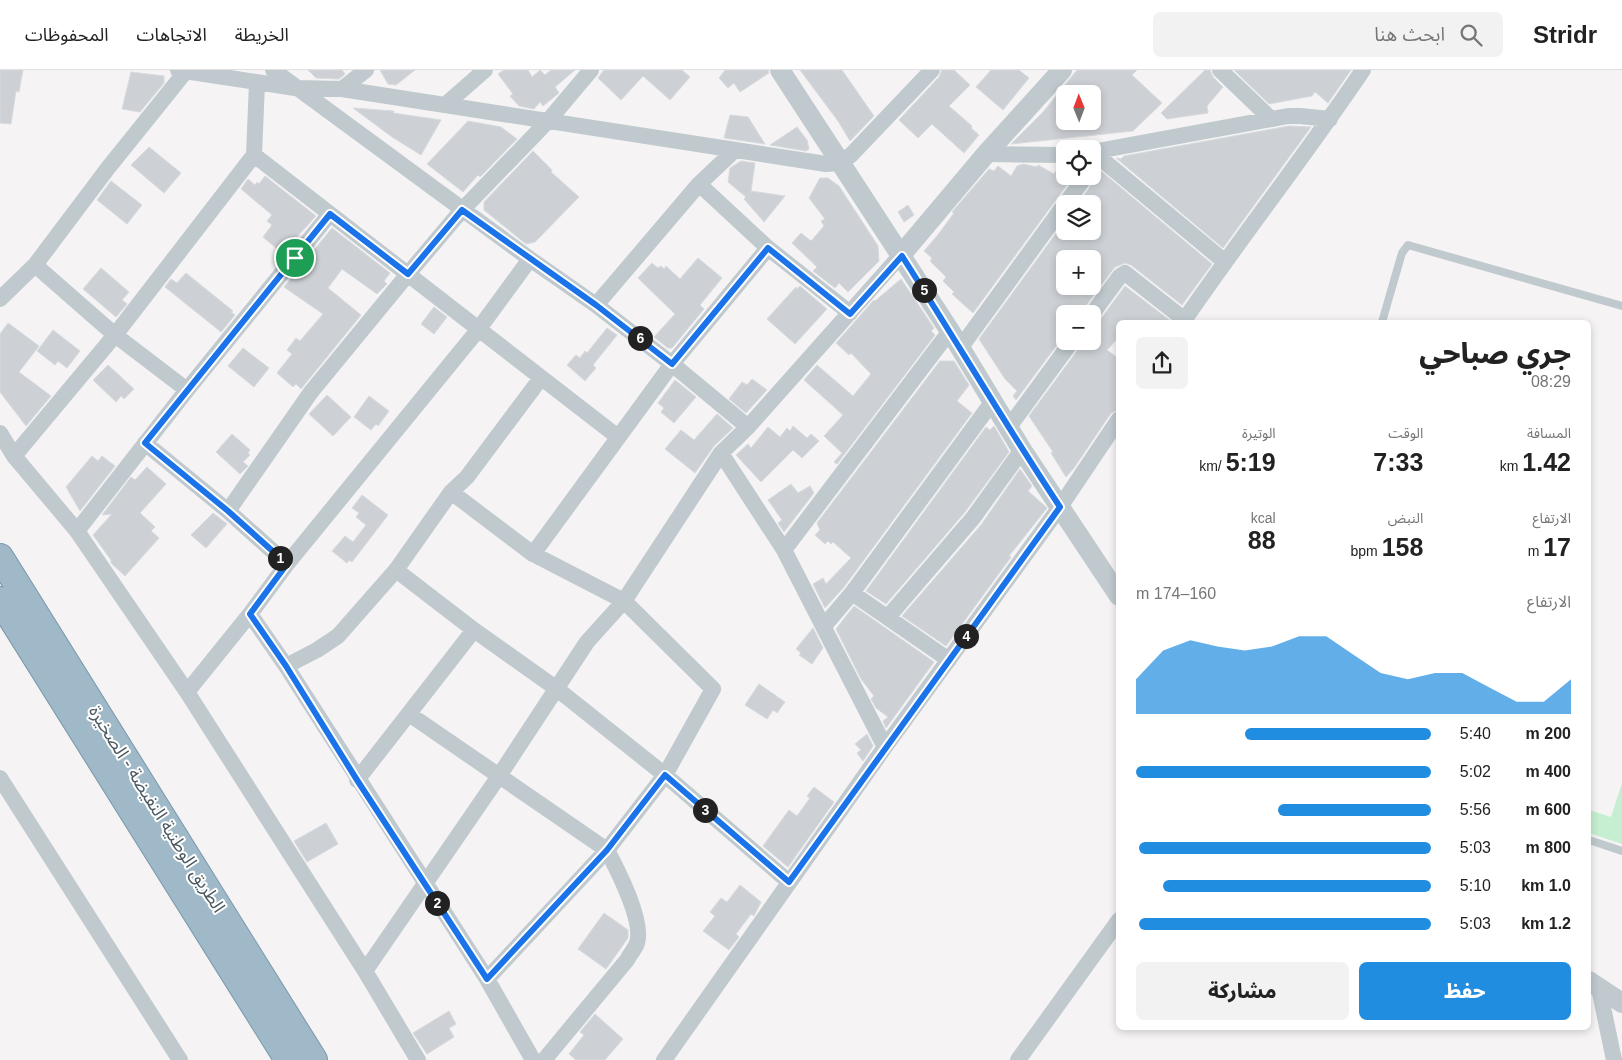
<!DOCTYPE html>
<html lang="ar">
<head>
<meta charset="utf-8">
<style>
  :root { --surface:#fff; --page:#f2f2f2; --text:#222; --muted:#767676; --line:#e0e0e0; --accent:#218de1 }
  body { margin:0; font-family:Arial,"Noto Sans Arabic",sans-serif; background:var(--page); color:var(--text); direction:rtl; height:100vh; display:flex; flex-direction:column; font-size:19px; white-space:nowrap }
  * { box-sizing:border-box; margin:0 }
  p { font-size:16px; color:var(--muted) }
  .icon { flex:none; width:28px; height:28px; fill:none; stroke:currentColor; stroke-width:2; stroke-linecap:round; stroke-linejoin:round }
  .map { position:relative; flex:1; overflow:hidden; direction:ltr }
  .sheet { position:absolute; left:1116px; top:250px; width:475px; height:710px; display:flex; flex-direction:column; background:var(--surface); border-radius:8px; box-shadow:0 2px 8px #0003; direction:rtl }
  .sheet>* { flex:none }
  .needle { width:32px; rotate:359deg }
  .controls { position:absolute; left:1056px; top:15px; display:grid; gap:10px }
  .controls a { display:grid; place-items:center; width:45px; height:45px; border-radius:8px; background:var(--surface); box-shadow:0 2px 8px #0003; font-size:25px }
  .pin { position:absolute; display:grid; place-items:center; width:42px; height:42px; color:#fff; margin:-21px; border:2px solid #fff; border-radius:50%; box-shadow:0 1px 5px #0007 }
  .km { position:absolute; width:25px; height:25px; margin:-12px; border-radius:50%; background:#222; color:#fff; font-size:14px; line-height:25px; text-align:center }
  .round { display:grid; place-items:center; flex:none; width:52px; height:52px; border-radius:8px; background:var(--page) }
  .overview { display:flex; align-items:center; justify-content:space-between; height:85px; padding:0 20px }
  h1 { font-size:28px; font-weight:800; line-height:38px }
  .metrics { display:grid; grid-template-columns:repeat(3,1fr); gap:8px; height:85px; padding:5px 20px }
  .metrics div { display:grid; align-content:center }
  .metrics b { font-size:25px; font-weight:800 }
  .metrics small { font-size:14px; font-weight:400 }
  .metrics p { font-size:14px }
  .chart { height:140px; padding:10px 20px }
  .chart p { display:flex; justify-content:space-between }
  .chart svg { width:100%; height:90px; margin-top:5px; fill:var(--accent); opacity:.7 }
  .action { display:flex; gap:10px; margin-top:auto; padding:10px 20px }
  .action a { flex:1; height:58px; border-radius:8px; background:var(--accent); color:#fff; font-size:20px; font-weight:800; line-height:58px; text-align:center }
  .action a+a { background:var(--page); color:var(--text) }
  ul { padding:0 20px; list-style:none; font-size:16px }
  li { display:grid; grid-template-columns:80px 60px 1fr; align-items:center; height:38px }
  li i { height:12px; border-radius:6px; background:var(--accent) }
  header { display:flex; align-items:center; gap:30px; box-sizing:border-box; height:70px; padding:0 25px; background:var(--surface); border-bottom:1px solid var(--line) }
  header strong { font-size:24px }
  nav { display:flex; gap:28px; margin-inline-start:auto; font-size:18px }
  .search { width:350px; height:45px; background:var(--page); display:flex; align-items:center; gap:12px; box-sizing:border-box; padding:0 18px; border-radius:8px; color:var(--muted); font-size:19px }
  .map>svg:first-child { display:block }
  .green { fill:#c5efd0 }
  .building { fill:#cdd1d5; stroke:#d7dade; fill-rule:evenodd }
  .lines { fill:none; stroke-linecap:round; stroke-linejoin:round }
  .trunk-casing { stroke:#7897ab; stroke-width:28 }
  .service { stroke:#bfc9ce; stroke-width:8 }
  .minor { stroke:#bfc9ce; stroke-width:16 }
  .tertiary { stroke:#bfc9ce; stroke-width:20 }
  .trunk { stroke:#a0b9c8; stroke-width:26 }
  .route-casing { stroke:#fff; stroke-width:10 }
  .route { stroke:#1a73e8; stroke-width:6 }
  .labels { text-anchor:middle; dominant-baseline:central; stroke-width:4; stroke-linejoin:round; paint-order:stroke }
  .street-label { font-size:18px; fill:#4b5960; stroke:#fff }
</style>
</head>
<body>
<header>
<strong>Stridr</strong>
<div class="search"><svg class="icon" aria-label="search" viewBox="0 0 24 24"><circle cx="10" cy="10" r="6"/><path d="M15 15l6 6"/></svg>ابحث هنا</div>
<nav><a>الخريطة</a><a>الاتجاهات</a><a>المحفوظات</a></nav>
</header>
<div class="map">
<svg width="1622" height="990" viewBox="0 0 1622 990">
  <rect width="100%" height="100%" fill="#f5f3f3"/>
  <path class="green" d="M 1622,713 L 1622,774 L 1589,763 L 1589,740 L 1611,747 Z"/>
  <path class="building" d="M 0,0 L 23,0 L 19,22 L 16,21 L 11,54 L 0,53 Z
    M 308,0 L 342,0 L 345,4 L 339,9 L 316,8 Z
    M 380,0 L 415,0 L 396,15 L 388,14 Z
    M 504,0 L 528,0 L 532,7 L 540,0 L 545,5 L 551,0 L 575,0 L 555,17 L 559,23 L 543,36 L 540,32 L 534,39 L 519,36 L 510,26 L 513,24 L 498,4 Z
    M 604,0 L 682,0 L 690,7 L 670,30 L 643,6 L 621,30 L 598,8 Z
    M 725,0 L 768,0 L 769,3 L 740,22 L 734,13 L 728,18 L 719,8 Z
    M 800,0 L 842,0 L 874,46 L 850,71 L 838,51 Z
    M 942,0 L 954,0 L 970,15 L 949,36 L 972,56 L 971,58 L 979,65 L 964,83 L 932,54 L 918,68 L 899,50 L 939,7 Z
    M 991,0 L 1019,0 L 1029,8 L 1003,40 L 976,17 Z
    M 1077,0 L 1137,0 L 1132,5 L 1162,33 L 1133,61 L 1011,74 L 1043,42 ZM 1065,24 L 1092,24 L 1092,51 L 1065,51 Z
    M 1205,0 L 1210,0 L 1213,7 L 1223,17 L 1207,36 L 1208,43 L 1167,49 L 1161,43 Z
    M 1234,0 L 1351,0 L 1328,33 L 1315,22 L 1312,26 L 1269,34 Z
    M 131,2 L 164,6 L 164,13 L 140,42 L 122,39 Z
    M 353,38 L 394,41 L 393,43 L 441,50 L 421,85 L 392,67 Z
    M 730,45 L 748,47 L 765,74 L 724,68 Z
    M 468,51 L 501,57 L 517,69 L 480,107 L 478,105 L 463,122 L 427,94 Z
    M 1289,56 L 1311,57 L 1223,178 L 1116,88 L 1121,89 L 1124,86 Z
    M 797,57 L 807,70 L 809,79 L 806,81 L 770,75 Z
    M 149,77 L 181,103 L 164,123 L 131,95 Z
    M 533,81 L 552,100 L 551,102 L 579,127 L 535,172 L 526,174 L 484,140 L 484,132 Z
    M 741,91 L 755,93 L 751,121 L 785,126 L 764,152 L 744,129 L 746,127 L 728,112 L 730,98 Z
    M 1023,94 L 1037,97 L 1038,95 L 1054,104 L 1059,97 L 1065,102 L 1065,106 L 1072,108 L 973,243 L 952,224 L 954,222 L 943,211 L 946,207 L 930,191 L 932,188 L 924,181 L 937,166 L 954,143 L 952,142 L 989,99 L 994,101 L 998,96 L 1011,106 L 1017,96 Z
    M 1101,101 L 1212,194 L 1182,235 L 1131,195 L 1125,193 L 1115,197 L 1084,238 L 1082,244 L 1065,244 L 1065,264 L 1016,330 L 1013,326 L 1017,321 L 1005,309 L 979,269 L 1065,151 L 1065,161 L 1092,161 L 1092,134 L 1078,134 ZM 1065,189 L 1092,189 L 1092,216 L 1065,216 Z
    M 265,106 L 316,146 L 282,183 L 263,167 L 272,155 L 267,151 L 272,145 L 241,119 L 248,109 L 255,115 L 257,112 L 259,114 Z
    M 820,108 L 828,108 L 839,116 L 878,176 L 879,191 L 848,222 L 839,213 L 835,218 L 813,201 L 817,197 L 792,173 L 801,163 L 811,171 L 824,156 L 821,151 L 825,149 L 809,128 Z
    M 111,111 L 142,135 L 127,154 L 97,130 Z
    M 908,135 L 914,145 L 904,152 L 898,142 Z
    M 332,158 L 390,203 L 384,211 L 387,214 L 377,224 L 342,199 L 328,218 L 361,245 L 301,319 L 296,314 L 293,317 L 277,303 L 292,284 L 287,280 L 296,268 L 300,271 L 323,244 L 284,217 Z
    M 698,188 L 722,208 L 700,235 L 704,239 L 672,278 L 668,278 L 654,267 L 675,244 L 638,208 L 652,193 L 658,198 L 661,196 L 664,199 L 666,196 L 680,209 Z
    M 101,198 L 129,222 L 122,230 L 127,234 L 116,247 L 83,219 Z
    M 186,203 L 233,241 L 231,242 L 235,245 L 221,262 L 165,217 L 171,209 L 177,213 Z
    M 901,209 L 934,258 L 931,261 L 935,265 L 837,394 L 834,392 L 842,383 L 824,366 L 843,345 L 804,310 L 817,295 L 853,326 L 871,304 L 851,283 L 849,285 L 836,273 L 874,230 L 875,231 Z
    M 800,216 L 827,239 L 795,274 L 767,249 L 796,217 L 797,219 Z
    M 1125,216 L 1172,252 L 1119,252 L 1119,267 L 1107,280 L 1119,289 L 1119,339 L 1111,343 L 1074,398 L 1066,407 L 1051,383 L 1053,382 L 1029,346 L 1080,277 L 1082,271 L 1092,271 L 1092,254 L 1100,250 Z
    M 434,237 L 447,247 L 434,264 L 421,254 Z
    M 8,253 L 39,276 L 19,302 L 51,326 L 26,356 L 0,322 L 0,264 Z
    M 607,258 L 617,265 L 593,295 L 596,298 L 585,311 L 567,295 L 576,285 L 580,288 L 585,281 L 587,283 Z
    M 53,260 L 80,281 L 67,298 L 58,291 L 55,295 L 37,281 Z
    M 243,278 L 269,298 L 254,317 L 228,296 Z
    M 940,291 L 954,291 L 969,315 L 957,331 L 972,343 L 844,517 L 825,538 L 813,514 L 823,508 L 826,514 L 851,488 L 833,472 L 831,474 L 828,471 L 825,474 L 815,465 L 820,460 L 817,453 Z
    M 108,295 L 134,319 L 124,329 L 121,326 L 116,332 L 93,310 Z
    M 752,309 L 767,320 L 746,343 L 729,329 L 742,312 L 747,315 Z
    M 675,310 L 696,327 L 674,353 L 661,342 L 664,338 L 658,333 Z
    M 327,325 L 351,347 L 333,366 L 309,344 Z
    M 369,326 L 389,341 L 378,356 L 376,354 L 371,360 L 354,347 Z
    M 717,344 L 733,358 L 714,376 L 695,403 L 665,379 L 681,360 L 694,370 Z
    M 793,356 L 807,368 L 811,364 L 819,371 L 802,388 L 793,380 L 761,412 L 736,385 L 748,374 L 751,378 L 768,357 L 780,367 L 787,358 L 790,361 Z
    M 994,356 L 1009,382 L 965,442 L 886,534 L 866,521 L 986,357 L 990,360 Z
    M 232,364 L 250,380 L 248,383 L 250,385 L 243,392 L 248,396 L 240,404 L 216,382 Z
    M 92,386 L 98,391 L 102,386 L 115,396 L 80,441 L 66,417 Z
    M 147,397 L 166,414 L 140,443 L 155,457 L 151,461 L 159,468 L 125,506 L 111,493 L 111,490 L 93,465 L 112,444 L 102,445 L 131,407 L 135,410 Z
    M 1020,399 L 1032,416 L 1028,421 L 1047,438 L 1009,486 L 1011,487 L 946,576 L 902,546 L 981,455 Z
    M 791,414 L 798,423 L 810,416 L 814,423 L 784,462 L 778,453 L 782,450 L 768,430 Z
    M 362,425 L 388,445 L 352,492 L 349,490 L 347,493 L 332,481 L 345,466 L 353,472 L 366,455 L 356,447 L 359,443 L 352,438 Z
    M 213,443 L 227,454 L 206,478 L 191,465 Z
    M 854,536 L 934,592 L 886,658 L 883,651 L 888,647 L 876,638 L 871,629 L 874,626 L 861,609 L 836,559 Z
    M 813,558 L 823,578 L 812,594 L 799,585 L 801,583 L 796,579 Z
    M 759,614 L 785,632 L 777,643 L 773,640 L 767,649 L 745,635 Z
    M 867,664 L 873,676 L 863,691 L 857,683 L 861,680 L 855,674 Z
    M 814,717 L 834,732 L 788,797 L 763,776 L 789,740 L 797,746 L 810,728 L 807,726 Z
    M 326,753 L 338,774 L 307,792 L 294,771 Z
    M 740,815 L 761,832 L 754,846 L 751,844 L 736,864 L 739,867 L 729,880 L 703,861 L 715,846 L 710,842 L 721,828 L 727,832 Z
    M 604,843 L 628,860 L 628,868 L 606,899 L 578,879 Z
    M 449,941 L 456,954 L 449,958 L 454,967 L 427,984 L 413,963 Z
    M 595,944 L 623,969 L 605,990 L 576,990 L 569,984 L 584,965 L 580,962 Z"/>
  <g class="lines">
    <defs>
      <path id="trunk" d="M 0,487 L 314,990
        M 0,530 L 288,990"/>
    </defs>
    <use href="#trunk" class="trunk-casing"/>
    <path class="service" d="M 1382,252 L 1402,183 L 1408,175 L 1622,236
      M 1589,770 L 1622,781"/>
    <path class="minor" d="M 178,0 L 295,18 L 342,19 L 826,94 L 839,93 L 851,85 L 932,0
      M 273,0 L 530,189 L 596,235 L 672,294 L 748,357
      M 1220,0 L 1271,49
      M 342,19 L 366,0
      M 445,35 L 485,0
      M 1096,81 L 1099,87 L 1225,192
      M 1092,82 L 1288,46 L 1300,46 L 1330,49
      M 986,84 L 1065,85
      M 254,85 L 618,367
      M 699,114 L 768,178 L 850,243
      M 1065,134 L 1086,106
      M 35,195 L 115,265 L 187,320
      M 0,229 L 35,195 L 108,98 L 186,1
      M 596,235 L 699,114 L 735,80
      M 1092,244 L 1120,206 L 1125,203 L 1185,250
      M 1183,252 C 1241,167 1305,86 1363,0
      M 961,277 L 1065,134
      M 1009,357 L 1072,271
      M 0,363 L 14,386 L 77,461 L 187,622 L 365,901 L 418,990
      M 145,373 L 228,441 L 287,494
      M 721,383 L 784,480 L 885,677
      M 14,386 L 115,265 L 254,85 L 257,13
      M 228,441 L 311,322 L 408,204 L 462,140 L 548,51 L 591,0
      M 77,461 L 187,320 L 330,144
      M 784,480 L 950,261
      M 533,484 L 672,294 L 768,178
      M 396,500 L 474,560 L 557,619 L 665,705 L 713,619 L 624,531 L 533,484 L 451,422
      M 852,523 L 949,590
      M 250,544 L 286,596 L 487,909 L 533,990
      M 888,547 L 973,448 L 1022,380
      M 824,556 L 852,523 L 993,331
      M 286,596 L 317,580 L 338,566 L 396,500 L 451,422 L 467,407 L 541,308
      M 187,622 L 250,544 L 287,494 L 478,260 L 530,189
      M 409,644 L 607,780 C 618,801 644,851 637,873 C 635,879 630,884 627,890 L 544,990
      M 0,708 L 180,990
      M 357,710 L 474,560
      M 365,901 L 499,706 L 587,572 L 624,531 L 721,383 L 748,357 L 901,185
      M 487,909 L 607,780 L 665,705 L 789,812
      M 1599,918 L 1614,990
      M 664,990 L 885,677 L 1060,437 L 1119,349
      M 1018,990 L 1119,850"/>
    <path class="tertiary" d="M 780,0 L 950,261 L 1022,380 L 1119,526
      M 901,185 L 986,84 L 1062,0
      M 1589,911 L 1622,933"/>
    <use href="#trunk" class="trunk"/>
  </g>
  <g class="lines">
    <defs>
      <path id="route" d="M 462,140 L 596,235 L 672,294 L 768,178 L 850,244 L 902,186 C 955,269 1005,354 1060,437 L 789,812 L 665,705 L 607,780 L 487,909 L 357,710 L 286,596 L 250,544 L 287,494 L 228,441 L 145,373 L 330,144 L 408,204 Z"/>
    </defs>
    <use href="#route" class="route-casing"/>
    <use href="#route" class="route"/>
  </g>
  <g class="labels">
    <g class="street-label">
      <text transform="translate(157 739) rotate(58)">الطريق الوطنية النفيضة - الصخيرة</text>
    </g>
  </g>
</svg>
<div class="controls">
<a><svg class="needle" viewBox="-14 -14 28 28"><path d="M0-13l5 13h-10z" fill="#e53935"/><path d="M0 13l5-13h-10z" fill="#767676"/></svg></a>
<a><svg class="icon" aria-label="locate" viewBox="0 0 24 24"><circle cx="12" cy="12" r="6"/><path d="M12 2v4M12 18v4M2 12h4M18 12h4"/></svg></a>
<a><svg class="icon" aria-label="layers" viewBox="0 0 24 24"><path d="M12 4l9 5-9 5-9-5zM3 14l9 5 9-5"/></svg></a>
<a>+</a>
<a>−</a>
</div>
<div class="pin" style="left:295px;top:188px;background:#1e9e55"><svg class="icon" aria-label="arrive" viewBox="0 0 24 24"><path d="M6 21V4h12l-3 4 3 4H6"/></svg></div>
<b class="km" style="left:280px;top:488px">1</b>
<b class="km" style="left:437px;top:833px">2</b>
<b class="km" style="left:705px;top:740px">3</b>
<b class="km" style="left:966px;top:566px">4</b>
<b class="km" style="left:924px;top:220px">5</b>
<b class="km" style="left:640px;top:268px">6</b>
<section class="sheet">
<div class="overview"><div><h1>جري صباحي</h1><p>08:29</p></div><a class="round"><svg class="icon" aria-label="share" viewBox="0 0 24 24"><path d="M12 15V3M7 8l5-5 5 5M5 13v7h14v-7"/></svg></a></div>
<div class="metrics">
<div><p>المسافة</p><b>1.42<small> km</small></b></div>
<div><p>الوقت</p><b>7:33</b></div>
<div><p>الوتيرة</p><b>5:19<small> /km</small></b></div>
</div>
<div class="metrics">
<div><p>الارتفاع</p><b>17<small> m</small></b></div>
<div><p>النبض</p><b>158<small> bpm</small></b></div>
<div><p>kcal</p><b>88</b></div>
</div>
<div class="chart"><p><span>الارتفاع</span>160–174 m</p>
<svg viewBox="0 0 160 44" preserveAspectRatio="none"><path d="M0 44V27L10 13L20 8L30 11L40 13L50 11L60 6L70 6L80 15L90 24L100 27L110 24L120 24L130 31L140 38L150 38L160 27V44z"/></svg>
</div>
<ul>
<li><b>200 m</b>5:40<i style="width:63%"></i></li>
<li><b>400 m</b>5:02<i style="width:100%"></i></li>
<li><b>600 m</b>5:56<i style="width:52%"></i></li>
<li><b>800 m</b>5:03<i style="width:99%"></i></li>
<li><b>1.0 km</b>5:10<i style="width:91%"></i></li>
<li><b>1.2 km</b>5:03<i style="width:99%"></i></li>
</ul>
<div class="action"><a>حفظ</a><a>مشاركة</a></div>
</section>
</div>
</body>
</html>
